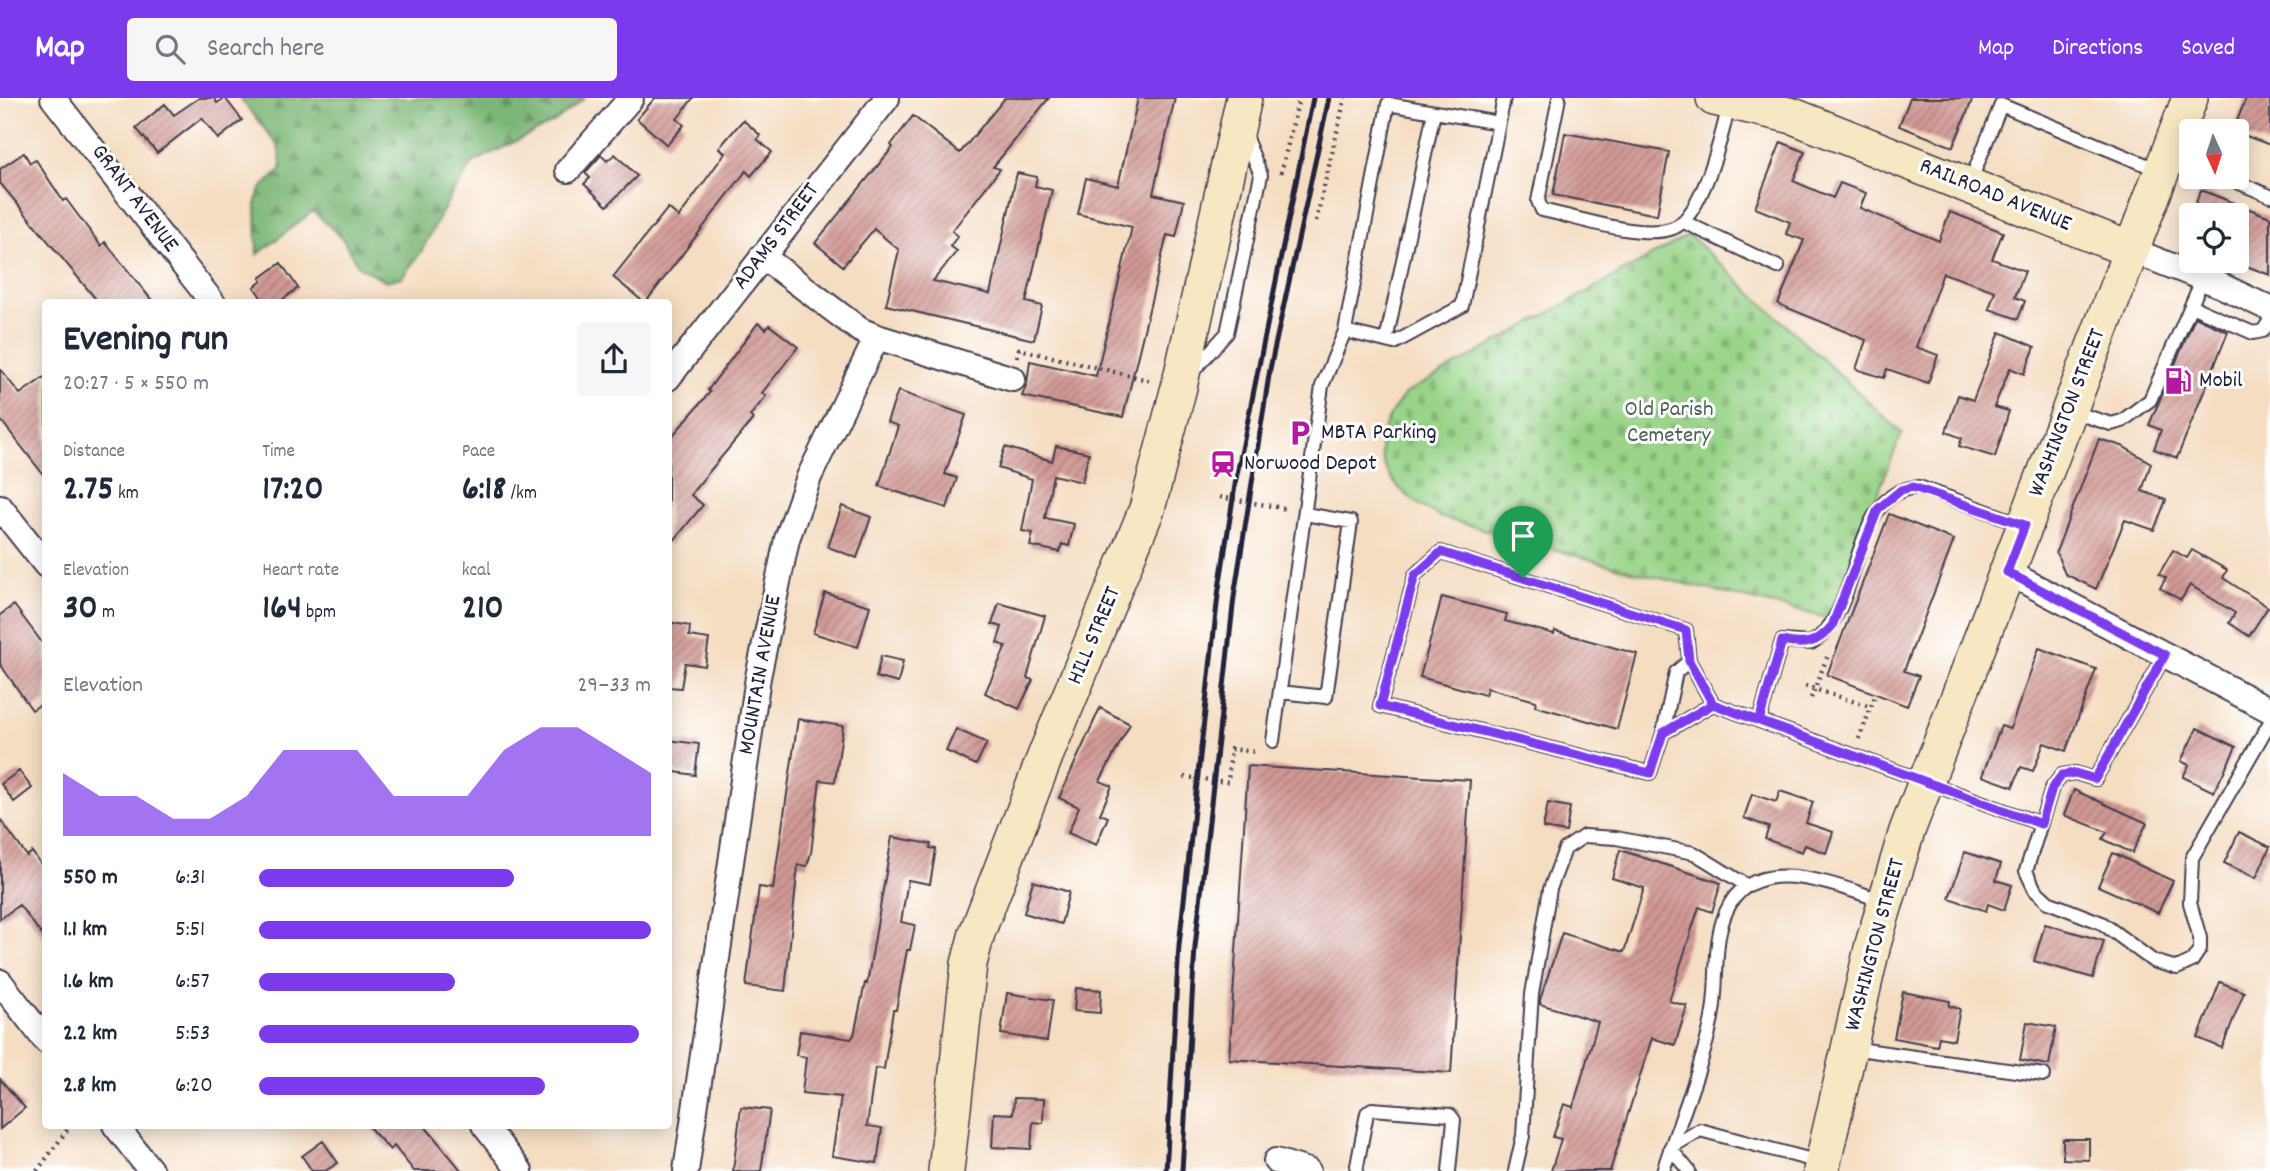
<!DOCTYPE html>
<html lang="en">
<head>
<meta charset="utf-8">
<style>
  :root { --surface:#fff; --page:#f6f6f7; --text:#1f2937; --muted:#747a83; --accent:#7c3aed }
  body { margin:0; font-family:Dekko,sans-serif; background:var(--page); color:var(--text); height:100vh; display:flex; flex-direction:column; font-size:26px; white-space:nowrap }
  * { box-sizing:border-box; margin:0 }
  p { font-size:23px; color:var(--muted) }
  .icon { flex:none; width:38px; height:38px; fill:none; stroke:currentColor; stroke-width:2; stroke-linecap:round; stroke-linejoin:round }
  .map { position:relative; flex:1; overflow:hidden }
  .side { position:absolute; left:42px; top:201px; width:630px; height:830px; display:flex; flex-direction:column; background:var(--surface); border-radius:7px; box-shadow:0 4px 18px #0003 }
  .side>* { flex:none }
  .needle { width:46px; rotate:177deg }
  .tools { position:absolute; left:2179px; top:21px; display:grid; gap:14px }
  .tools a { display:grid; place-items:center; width:70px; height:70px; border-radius:7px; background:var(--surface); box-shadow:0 4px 18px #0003; font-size:35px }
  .pin { position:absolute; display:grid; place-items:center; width:60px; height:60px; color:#fff; margin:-72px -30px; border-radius:50% 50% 50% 0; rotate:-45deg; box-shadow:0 0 7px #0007 }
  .pin .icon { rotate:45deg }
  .round { display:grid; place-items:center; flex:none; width:74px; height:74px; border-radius:7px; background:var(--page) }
  .head { display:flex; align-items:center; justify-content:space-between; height:119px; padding:0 21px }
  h1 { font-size:38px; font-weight:800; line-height:52px }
  .stats { display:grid; grid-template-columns:repeat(3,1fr); gap:10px; height:119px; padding:7px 21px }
  .stats div { display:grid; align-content:center }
  .stats b { font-size:35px; font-weight:800 }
  .stats small { font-size:19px; font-weight:400 }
  .stats p { font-size:19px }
  .chart { height:196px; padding:14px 21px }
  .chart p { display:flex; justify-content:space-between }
  .chart svg { width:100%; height:126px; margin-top:7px; fill:var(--accent); opacity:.7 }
  ul { padding:0 21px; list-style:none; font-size:23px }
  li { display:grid; grid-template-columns:112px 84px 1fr; align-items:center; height:52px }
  li i { height:18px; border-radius:9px; background:var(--accent) }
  header { display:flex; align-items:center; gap:42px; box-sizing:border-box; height:98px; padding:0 35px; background:var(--accent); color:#fff }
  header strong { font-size:33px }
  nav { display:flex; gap:38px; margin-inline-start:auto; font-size:24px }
  .search { width:490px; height:63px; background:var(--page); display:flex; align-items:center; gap:18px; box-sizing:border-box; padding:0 24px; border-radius:7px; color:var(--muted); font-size:26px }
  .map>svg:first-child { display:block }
  .forest { fill:url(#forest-firs); stroke:#4e6c58; stroke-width:2 }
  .cemetery { fill:url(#cemetery-stones); stroke:#5e7b62; stroke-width:2 }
  .building { fill:url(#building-hatch) }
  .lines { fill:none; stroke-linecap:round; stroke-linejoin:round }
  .lane-casing { stroke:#423e4f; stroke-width:16 }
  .street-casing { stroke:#423e4f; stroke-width:28 }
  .secondary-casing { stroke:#423e4f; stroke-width:38 }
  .path { stroke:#423e4f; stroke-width:4.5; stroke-dasharray:2 5; stroke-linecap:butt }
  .lane { stroke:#fff; stroke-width:12 }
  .street { stroke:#fff; stroke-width:24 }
  .secondary { stroke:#f7e8c3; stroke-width:35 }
  .rail { stroke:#22223b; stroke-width:5 }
  .route-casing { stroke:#fff; stroke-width:14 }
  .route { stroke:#7c3aed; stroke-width:9 }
  .labels { text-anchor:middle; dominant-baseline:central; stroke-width:6; stroke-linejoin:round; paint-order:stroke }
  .street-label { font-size:23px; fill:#22223b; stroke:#fff }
  .poi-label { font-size:23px; fill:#22223b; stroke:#fff; text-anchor:start }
  .park-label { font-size:23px; fill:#4c6056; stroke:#fff }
</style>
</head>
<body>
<header>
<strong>Map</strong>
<div class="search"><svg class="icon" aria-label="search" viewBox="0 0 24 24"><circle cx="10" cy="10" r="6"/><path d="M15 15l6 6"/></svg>Search here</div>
<nav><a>Map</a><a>Directions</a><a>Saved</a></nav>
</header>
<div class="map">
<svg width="2270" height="1073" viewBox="0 0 2270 1073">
  <defs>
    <pattern id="forest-firs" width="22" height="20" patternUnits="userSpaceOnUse" patternTransform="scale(1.75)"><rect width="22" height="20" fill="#7ab675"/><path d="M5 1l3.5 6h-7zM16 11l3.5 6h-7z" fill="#649461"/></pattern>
    <pattern id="cemetery-stones" width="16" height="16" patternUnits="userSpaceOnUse" patternTransform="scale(1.75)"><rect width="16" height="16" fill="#99d489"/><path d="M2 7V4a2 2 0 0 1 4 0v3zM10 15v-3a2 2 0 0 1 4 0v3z" fill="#84b677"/></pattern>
    <pattern id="building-hatch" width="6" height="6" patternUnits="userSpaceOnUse" patternTransform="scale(1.75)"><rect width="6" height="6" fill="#d29994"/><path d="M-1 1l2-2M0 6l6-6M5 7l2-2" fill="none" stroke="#aa7c7a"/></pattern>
  </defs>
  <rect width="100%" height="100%" fill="#fff"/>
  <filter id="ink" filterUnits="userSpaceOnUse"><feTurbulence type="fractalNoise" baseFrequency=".0143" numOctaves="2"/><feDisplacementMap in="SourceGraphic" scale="14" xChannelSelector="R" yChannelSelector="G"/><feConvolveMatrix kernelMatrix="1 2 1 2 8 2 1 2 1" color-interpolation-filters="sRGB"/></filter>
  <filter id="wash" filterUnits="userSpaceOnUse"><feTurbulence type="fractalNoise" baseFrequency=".00686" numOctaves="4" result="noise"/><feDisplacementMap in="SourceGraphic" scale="28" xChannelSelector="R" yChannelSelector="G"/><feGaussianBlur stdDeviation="1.57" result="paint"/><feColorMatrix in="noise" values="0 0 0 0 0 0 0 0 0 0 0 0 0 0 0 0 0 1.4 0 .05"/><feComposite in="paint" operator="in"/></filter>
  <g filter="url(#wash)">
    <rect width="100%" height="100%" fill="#f5ddc2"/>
    <path class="forest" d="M 240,0 L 585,0 L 555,24 L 474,64 L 449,101 L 421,154 L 402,179 L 386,183 L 358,168 L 342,140 L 313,113 L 257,157 L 256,102 L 261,91 L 282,70 L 278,48 Z"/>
    <path class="cemetery" d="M 1689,137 L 1902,335 L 1828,520 L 1631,473 L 1440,419 C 1383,389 1359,350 1406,295 Z"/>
    <g id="blocks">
      <path class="building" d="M 199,0 L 214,0 L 217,5 L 225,0 L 242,22 L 218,41 L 202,20 L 157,55 L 136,30 L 165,6 L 174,17 Z
        M 655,0 L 693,0 L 677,21 L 684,27 L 667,47 L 637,21 Z
        M 1005,0 L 1049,0 L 993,69 L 1000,71 L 952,133 L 958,138 L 950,148 L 957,153 L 933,183 L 990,196 L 1017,75 L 1037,79 L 1035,88 L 1052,92 L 1026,204 L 1042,208 L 1034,242 L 886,207 L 899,152 L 874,131 L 843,168 L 815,145 L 893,49 L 891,47 L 913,18 L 960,55 Z
        M 1138,0 L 1175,0 L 1153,96 L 1184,103 L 1176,139 L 1167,137 L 1123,319 L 1022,298 L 1027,285 L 1030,263 L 1096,278 L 1132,129 L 1078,116 L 1086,80 L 1118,88 Z
        M 1910,0 L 1973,0 L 1953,49 L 1899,28 Z
        M 2246,0 L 2270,0 L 2270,47 L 2233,33 Z
        M 743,22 L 760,37 L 757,41 L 772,54 L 751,78 L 746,73 L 645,205 L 613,179 L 668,110 L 679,119 L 725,55 L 719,50 Z
        M 1565,35 L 1669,54 L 1657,117 L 1553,97 Z
        M 1781,44 L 1805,54 L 1793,83 L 1833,100 L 1840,85 L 1866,95 L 1860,110 L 1939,143 L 1950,114 L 2003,134 L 1992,161 L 2025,173 L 2015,199 L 2025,203 L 2018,221 L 1989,211 L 1995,193 L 1943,175 L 1916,249 L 1938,257 L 1928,285 L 1887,271 L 1884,280 L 1856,271 L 1866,242 L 1778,206 L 1804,142 L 1786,136 L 1790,124 L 1755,110 Z
        M 24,55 L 30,65 L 36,62 L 63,103 L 66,101 L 101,148 L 105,144 L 154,205 L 99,205 L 0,85 L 0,71 Z
        M 615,56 L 637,78 L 607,108 L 584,86 L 590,80 L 585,75 L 601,57 L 607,63 Z
        M 2201,92 L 2270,119 L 2270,177 L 2236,164 L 2236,117 L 2191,117 Z
        M 281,165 L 298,190 L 278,205 L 265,205 L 254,189 L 262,183 L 260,180 Z
        M 2195,219 L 2228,234 L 2177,360 L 2154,351 L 2161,332 L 2149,327 Z
        M 758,225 L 766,231 L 769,227 L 798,249 L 762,295 L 766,298 L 750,318 L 753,321 L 694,392 L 691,397 L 703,407 L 668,450 L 668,343 L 710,294 L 708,292 Z
        M 2000,234 L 2035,249 L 2024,276 L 2010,270 L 1994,309 L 2009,313 L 1995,359 L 1959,348 L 1962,340 L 1946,334 L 1958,297 L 1973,302 Z
        M 0,271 L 20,296 L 46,278 L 46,380 L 0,321 Z
        M 898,293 L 966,317 L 945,376 L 957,380 L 947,410 L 879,388 L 898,328 L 887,324 Z
        M 2099,341 L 2122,348 L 2151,365 L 2142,393 L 2166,402 L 2154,432 L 2125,422 L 2096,491 L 2065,476 L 2056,454 Z
        M 1056,348 L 1089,355 L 1082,384 L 1053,377 L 1045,420 L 1074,426 L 1069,448 L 1062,446 L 1060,454 L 1030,448 L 1033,435 L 1022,433 L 1032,381 L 998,370 L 1005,349 L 1052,363 Z
        M 842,408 L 871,419 L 857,460 L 828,449 Z
        M 1889,416 L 1954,442 L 1904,573 L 1919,578 L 1907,608 L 1827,577 Z
        M 2173,452 L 2187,460 L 2192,452 L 2227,472 L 2223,480 L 2268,509 L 2249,538 L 2229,525 L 2235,515 L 2190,487 L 2181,502 L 2160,490 L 2166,480 L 2159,476 Z
        M 825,495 L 870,508 L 858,549 L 813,535 Z
        M 1442,499 L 1507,516 L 1505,523 L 1554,536 L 1555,533 L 1637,556 L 1617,631 L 1535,608 L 1536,603 L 1487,590 L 1485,597 L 1420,579 Z
        M 999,505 L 1045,518 L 1027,580 L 1033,582 L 1019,611 L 985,595 L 1006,548 L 997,545 L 1002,529 L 992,526 Z
        M 14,507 L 46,550 L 46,603 L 32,612 L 0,566 L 0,517 Z
        M 668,524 L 690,528 L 689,538 L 709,541 L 705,568 L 685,565 L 681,590 L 668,589 Z
        M 2039,550 L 2096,571 L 2066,653 L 2044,645 L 2033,673 L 2021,669 L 2013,689 L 1982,678 L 2001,628 L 2010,631 Z
        M 881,558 L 903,563 L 898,585 L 876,579 Z
        M 1100,610 L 1130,626 L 1100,683 L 1112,688 L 1100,716 L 1108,719 L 1096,747 L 1068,735 L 1079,709 L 1059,700 Z
        M 798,621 L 843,628 L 835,684 L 820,682 L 811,755 L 807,768 L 798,767 L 785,893 L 746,888 L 759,789 L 773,791 Z
        M 2197,630 L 2236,649 L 2214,694 L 2183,679 L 2189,667 L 2181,663 Z
        M 956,631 L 987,645 L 976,667 L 946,653 Z
        M 668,642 L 699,646 L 695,677 L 668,673 Z
        M 1248,668 L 1470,682 L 1451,975 L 1229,961 Z
        M 19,673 L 32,690 L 14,704 L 1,686 Z
        M 2074,692 L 2147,725 L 2132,755 L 2103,741 L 2107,734 L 2064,717 Z
        M 1780,693 L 1813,704 L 1806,725 L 1833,734 L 1826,755 L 1805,747 L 1802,754 L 1765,741 L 1769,729 L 1744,720 L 1752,696 L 1776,704 Z
        M 1548,705 L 1570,709 L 1566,734 L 1543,730 Z
        M 0,721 L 27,758 L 32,754 L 46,773 L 46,842 L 19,807 L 0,821 Z
        M 2239,734 L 2270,749 L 2256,780 L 2224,765 Z
        M 892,739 L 931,746 L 930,750 L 936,751 L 930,786 L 908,782 L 901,824 L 915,827 L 910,852 L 907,852 L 896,912 L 893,912 L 884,971 L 875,970 L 867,1028 L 882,1030 L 877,1065 L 832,1058 L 841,999 L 802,995 L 806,959 L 796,957 L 800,933 L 851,941 L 854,937 L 865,885 L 867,886 Z
        M 1620,752 L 1721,785 L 1712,814 L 1699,809 L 1669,903 L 1687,908 L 1675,947 L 1652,940 L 1610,1073 L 1551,1073 L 1561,1041 L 1553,1039 L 1564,1006 L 1573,1009 L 1598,924 L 1540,906 L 1540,902 L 1562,835 L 1624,854 L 1644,790 L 1612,780 Z
        M 1965,754 L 2001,766 L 1996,782 L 2012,787 L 2004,812 L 1988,806 L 1986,813 L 1949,800 Z
        M 2113,755 L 2173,783 L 2158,815 L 2098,788 Z
        M 1033,783 L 1069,794 L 1061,826 L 1024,815 Z
        M 2045,826 L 2104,843 L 2093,880 L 2034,863 Z
        M 2220,884 L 2244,894 L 2222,950 L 2198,940 Z
        M 1076,890 L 1101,892 L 1100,915 L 1074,913 Z
        M 1903,894 L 1950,903 L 1949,908 L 1960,911 L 1954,942 L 1939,939 L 1937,948 L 1894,940 Z
        M 1007,895 L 1053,902 L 1047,943 L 1001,936 Z
        M 2027,924 L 2056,929 L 2049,967 L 2020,962 Z
        M 0,981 L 25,1010 L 0,1031 Z
        M 1014,1000 L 1044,1001 L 1043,1025 L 1033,1024 L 1031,1051 L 992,1049 L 994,1015 L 1013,1016 Z
        M 741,1009 L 770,1012 L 761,1073 L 733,1073 Z
        M 367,1027 L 424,1027 L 462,1073 L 414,1073 L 394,1048 L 390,1052 Z
        M 2063,1041 L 2089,1041 L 2089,1062 L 2063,1061 Z
        M 323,1043 L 338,1065 L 325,1073 L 312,1073 L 302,1058 Z"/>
    </g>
  </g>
  <g filter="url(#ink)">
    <use href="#blocks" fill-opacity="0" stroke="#423e4f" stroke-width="2"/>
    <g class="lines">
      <defs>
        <path id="lane" d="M 1559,0 L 1538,103 L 1542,112 C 1575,119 1642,142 1673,130 C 1702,120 1723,34 1729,6
          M 2172,57 L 2191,65
          M 2225,79 L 2270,98
          M 1969,87 L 2001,7 L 2161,73
          M 1684,124 L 1778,169
          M 2191,208 L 2253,235 L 2263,233 L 2270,222
          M 1345,233 L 1394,245 L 1462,208 L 1504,0
          M 1386,243 L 1434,14
          M 1193,273 L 1227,235 L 1261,77 L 1245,38
          M 2073,314 L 2111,326 L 2122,323 L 2150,302 L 2203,180
          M 2165,557 L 2095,681 L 2075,675 L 2062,677 L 2052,690 L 2026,773 L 2035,792 L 2048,804 L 2102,825 L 2153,863 L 2177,870 L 2192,863 L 2200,851 L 2200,840 L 2190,805 L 2192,760 L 2270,624
          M 1280,594 L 1326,599 L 1351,424 L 1305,416
          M 1713,606 L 1663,635 L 1650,675 L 1380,608 L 1415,477 L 1441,454 L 1686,532 L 1689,563 L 1713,606 L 2041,726
          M 1759,623 L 1782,543 L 1811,545 C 1865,515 1847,392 1919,389 L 2025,427
          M 1663,635 L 1676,574 L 1689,563
          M 1273,643 L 1322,288 L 1345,233 L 1388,6 L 1499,25
          M 1851,950 L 2044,977
          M 1356,1073 L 1367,1015 L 1372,1011 L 1450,1017 L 1454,1022 L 1449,1073
          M 1515,1073 L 1523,1038 L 1532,896 L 1550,791 L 1565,751 L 1584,738 L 1616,740 L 1694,755 L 1746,787
          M 1663,1073 C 1679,1023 1702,972 1712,920 C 1719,886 1712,846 1726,814 C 1753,750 1838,789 1884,803
          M 1689,1073 L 1670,1050 L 1700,1032 L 1819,1064"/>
        <path id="street" d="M 53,0 L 213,205
          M 568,72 L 631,0
          M 2131,152 L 2220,187 L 2270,211
          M 877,239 L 1013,281
          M 668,280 L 887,0
          M 0,409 L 46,467
          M 2007,474 L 2270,612
          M 0,884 L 46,943
          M 115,1027 L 151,1073
          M 484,1027 L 520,1073
          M 1276,1063 L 1308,1073
          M 686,1073 L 758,579 L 787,441 L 809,379 L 877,239 L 860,232 L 762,158"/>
        <path id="secondary" d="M 1714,0 L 1793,18 L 2131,152
          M 946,1073 L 969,866 L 977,835 L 1046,656 L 1147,411 L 1179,289 L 1244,0
          M 1821,1073 L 1873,846 L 1907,733 L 2190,0"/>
      </defs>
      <use href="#lane" class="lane-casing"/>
      <use href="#street" class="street-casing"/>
      <use href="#secondary" class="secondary-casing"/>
      <path class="path" d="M 1281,75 L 1299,0
        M 1316,123 L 1345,0
        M 1017,259 L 1019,251 L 1152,283
        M 1220,399 L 1288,411
        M 1805,588 L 1871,609
        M 1811,600 L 1828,557
        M 1859,641 L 1876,596
        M 1184,679 L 1228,684 L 1231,651 L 1257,654
        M 37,1073 L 71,1027"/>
      <use href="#lane" class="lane"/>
      <use href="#street" class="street"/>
      <use href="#secondary" class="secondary"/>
      <path class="rail" d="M 1166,1073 L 1179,847 L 1218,497 L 1236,381 L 1313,0
        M 1182,1073 L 1195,849 L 1234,499 L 1270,271 L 1329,0"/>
    </g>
  </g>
  <g class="lines" filter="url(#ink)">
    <defs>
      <path id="route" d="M 1523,480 L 1686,532 L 1689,563 L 1713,606 L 2041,726 L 2052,690 L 2062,677 L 2075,675 L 2095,681 L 2165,557 L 2007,474 L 2025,427 L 1913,389 L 1901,392 L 1878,411 L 1832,528 C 1817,546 1804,548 1782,543 L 1759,623 L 1713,606 L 1663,635 L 1650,675 L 1380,608 L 1415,477 L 1441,454 L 1523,480"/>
    </defs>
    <use href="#route" class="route-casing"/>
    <use href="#route" class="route"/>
  </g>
  <defs>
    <symbol id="fuel-bare" viewBox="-9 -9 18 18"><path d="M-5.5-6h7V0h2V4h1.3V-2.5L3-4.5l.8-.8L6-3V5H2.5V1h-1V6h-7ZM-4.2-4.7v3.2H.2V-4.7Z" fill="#b5179e" stroke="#fff" stroke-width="2.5" paint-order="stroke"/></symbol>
    <symbol id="parking-bare" viewBox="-9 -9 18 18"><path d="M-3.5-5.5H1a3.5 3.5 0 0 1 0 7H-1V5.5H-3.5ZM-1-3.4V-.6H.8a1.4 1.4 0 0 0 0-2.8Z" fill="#b5179e" stroke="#fff" stroke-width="2.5" paint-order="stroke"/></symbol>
    <symbol id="station-bare" viewBox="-9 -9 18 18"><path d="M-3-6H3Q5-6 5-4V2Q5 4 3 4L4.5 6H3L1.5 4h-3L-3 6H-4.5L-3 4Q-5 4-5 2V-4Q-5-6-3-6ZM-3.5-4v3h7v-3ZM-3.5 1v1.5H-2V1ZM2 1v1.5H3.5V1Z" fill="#b5179e" stroke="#fff" stroke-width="2.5" paint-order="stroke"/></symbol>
  </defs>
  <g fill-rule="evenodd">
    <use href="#fuel-bare" x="2159" y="264" width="38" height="38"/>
    <use href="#parking-bare" x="1281" y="316" width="38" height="38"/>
    <use href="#station-bare" x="1204" y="347" width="38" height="38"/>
  </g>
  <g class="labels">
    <g class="street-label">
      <text transform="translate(1995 98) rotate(22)">RAILROAD AVENUE</text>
      <text transform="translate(134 101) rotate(53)">GRANT AVENUE</text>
      <text transform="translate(777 139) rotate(-53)">ADAMS STREET</text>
      <text transform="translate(2068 315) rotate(-69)">WASHINGTON STREET</text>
      <text transform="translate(1095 538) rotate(-67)">HILL STREET</text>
      <text transform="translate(761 577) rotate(-80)">MOUNTAIN AVENUE</text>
      <text transform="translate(1876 847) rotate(-75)">WASHINGTON STREET</text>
    </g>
    <g class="poi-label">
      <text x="2199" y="283">Mobil</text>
      <text x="1321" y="335">MBTA Parking</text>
      <text x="1244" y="366">Norwood Depot</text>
    </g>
    <g class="park-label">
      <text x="1669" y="312">Old Parish<tspan x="1669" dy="26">Cemetery</tspan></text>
    </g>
  </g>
</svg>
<div class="tools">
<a><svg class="needle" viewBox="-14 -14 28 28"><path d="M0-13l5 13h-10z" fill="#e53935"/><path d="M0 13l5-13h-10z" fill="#747a83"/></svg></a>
<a><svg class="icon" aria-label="locate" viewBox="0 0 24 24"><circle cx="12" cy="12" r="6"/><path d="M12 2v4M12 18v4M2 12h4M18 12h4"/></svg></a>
</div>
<div class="pin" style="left:1523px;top:480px;background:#1e9e55"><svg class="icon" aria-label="arrive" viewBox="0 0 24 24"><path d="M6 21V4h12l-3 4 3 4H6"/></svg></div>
<section class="side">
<div class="head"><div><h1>Evening run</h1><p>20:27 · 5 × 550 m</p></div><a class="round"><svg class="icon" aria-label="share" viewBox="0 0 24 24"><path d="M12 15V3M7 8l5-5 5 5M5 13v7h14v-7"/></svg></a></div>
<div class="stats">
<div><p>Distance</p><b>2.75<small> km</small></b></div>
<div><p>Time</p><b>17:20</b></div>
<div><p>Pace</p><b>6:18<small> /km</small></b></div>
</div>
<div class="stats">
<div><p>Elevation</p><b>30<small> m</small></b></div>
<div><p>Heart rate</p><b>164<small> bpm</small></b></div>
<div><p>kcal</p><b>210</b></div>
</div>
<div class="chart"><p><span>Elevation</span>29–33 m</p>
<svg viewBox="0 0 160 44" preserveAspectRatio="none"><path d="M0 44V22L10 30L20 30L30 38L40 38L50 30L60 14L70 14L80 14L90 30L100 30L110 30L120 14L130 6L140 6L150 14L160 22V44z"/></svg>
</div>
<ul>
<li><b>550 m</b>6:31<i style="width:65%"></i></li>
<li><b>1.1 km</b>5:51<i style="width:100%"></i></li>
<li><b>1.6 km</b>6:57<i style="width:50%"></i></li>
<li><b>2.2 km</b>5:53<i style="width:97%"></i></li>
<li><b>2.8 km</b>6:20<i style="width:73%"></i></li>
</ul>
</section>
</div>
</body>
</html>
